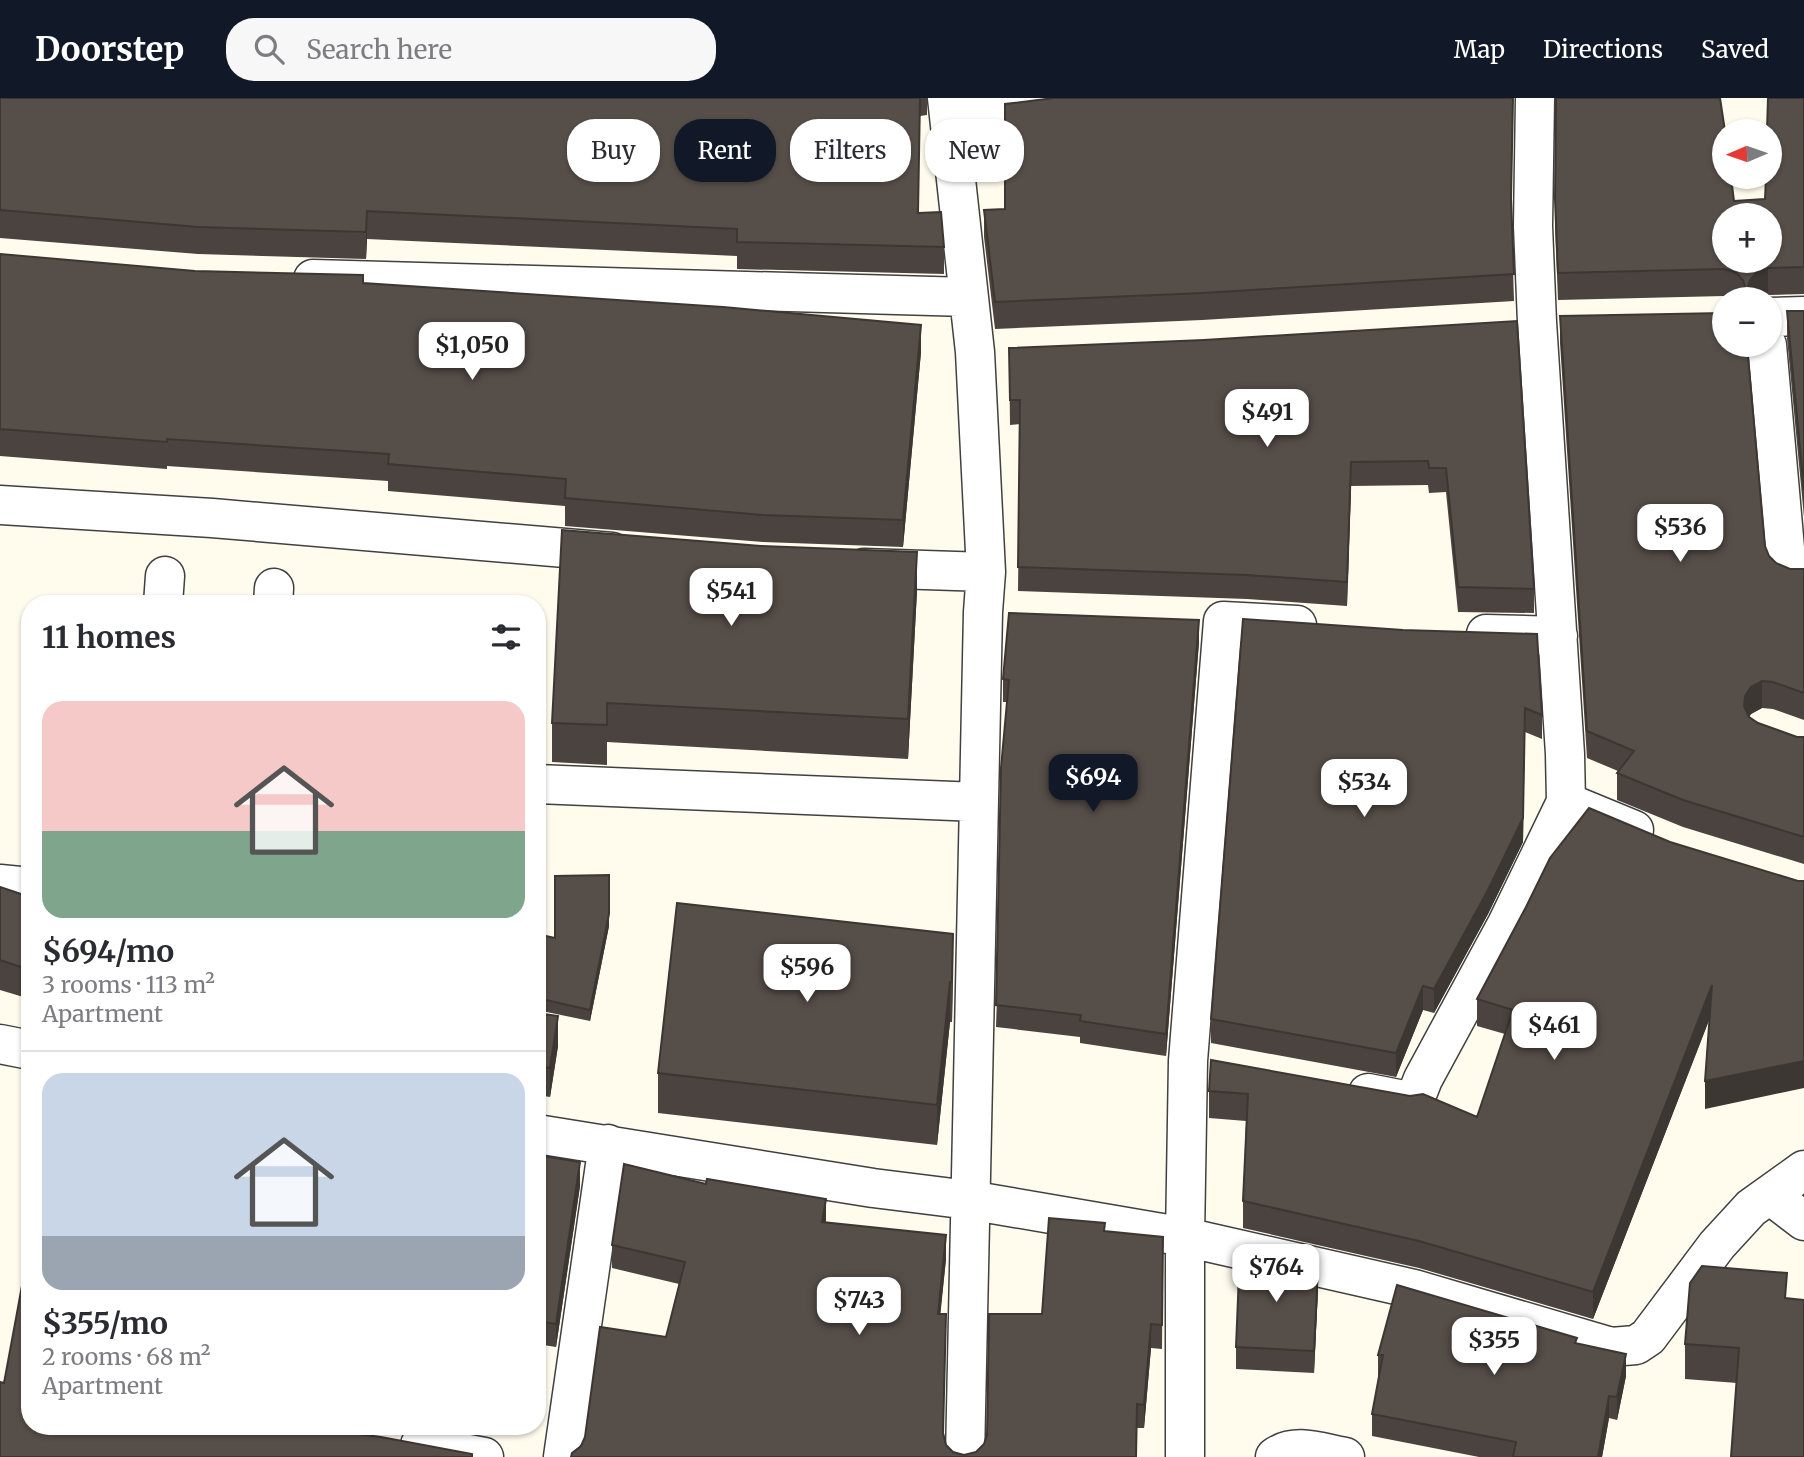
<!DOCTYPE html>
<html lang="en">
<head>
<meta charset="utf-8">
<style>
	:root { --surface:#fff; --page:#f7f7f7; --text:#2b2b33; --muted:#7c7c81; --line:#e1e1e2; --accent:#111827 }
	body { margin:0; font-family:Merriweather,serif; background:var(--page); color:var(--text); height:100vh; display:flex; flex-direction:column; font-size:26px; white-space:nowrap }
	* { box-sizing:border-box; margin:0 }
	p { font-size:23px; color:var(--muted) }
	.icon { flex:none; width:38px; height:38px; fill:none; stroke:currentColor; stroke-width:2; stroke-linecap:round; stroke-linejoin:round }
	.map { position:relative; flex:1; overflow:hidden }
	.details { position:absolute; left:21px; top:497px; width:525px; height:840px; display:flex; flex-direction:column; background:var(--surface); border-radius:28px; box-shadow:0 2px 5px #0004 }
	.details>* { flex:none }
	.top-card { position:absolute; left:567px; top:21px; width:665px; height:63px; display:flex; gap:14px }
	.needle { width:46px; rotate:268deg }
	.controls { position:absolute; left:1712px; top:21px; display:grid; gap:14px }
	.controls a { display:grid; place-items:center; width:70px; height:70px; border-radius:50%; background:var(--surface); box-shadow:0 2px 5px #0004; font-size:35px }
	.price { position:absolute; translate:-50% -60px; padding:0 16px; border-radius:14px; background:#fff; color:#222; font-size:23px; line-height:46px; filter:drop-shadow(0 2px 4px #0008) }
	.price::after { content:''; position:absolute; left:50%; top:42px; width:21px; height:16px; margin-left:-10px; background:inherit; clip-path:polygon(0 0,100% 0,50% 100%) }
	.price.active { background:var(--accent); color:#fff }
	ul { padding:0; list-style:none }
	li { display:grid; align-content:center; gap:14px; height:371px; padding:0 21px }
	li+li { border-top:2px solid var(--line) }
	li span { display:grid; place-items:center; height:217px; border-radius:21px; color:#555 }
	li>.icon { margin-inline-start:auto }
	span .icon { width:126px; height:126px; fill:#fffc; stroke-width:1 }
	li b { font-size:30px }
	h2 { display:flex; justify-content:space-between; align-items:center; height:84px; padding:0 21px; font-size:30px }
	.tag { padding:0 24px; border-radius:28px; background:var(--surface); box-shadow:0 2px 5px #0004; font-size:24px; line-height:63px }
	.tag.active { background:var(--accent); color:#fff }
	header { display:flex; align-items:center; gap:42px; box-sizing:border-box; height:98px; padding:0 35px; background:var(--accent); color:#fff }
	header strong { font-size:33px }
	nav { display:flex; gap:38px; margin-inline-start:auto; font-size:24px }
	.search { width:490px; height:63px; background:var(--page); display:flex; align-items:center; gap:18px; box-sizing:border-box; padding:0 24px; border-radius:28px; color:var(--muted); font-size:26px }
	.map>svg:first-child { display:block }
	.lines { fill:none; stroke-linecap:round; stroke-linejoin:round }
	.minor-casing { stroke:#404040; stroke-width:41 }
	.minor { stroke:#fff; stroke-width:38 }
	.wall { fill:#4a433f }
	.shaded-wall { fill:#3c3733 }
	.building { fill:#564e49; stroke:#3c3733; stroke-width:2; fill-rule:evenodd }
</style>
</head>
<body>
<header>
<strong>Doorstep</strong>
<div class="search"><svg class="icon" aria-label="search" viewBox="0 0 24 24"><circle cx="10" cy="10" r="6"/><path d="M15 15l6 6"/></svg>Search here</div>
<nav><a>Map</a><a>Directions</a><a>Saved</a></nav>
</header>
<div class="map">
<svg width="1804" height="1359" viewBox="0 0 1804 1359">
	<rect width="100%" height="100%" fill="#fffced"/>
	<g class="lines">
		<defs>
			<path id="minor" d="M947,0L975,254L986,474L983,514L965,1359
				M1535,0L1533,128L1537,224L1565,656L1566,704L1634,732
				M950,19L1091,0
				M313,181L968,199
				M1769,219L1804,218
				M1767,247L1787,473L1792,476L1804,477
				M0,407L212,420L612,454
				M864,470L986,474
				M163,506L165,478
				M273,506L274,490
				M1486,536L1558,538
				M537,686L978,704
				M0,786L30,789
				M0,946L30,952
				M1368,995L1414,1004L1423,981L1507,826L1566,704
				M537,1036L873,1090L969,1102L1185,1139L1414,1191L1611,1249L1636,1247L1648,1239L1717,1147L1751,1110L1804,1072
				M1770,1097L1804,1123
				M420,1347L484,1359
				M563,1359L608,1046
				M1185,1359V1139L1188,963L1223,523L1297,527
				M1275,1359C1295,1344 1322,1355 1345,1359"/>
		</defs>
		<use href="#minor" class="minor-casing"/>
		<use href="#minor" class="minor"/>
	</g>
	<path class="wall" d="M0,0H927V17L920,18L918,115L944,149V176L737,171V158L367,141L366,161L198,156L0,140Z
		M1556,0L1734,103L1765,101L1804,0V196L1768,197L1757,201H1735L1724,198L1558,202L1555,128Z
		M1511,108L1514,203L1202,222L995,231L984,139V112Z
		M0,156L195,173L363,185L921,254L903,449L763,444L565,428V408L388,393V383L167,368V371L0,358Z
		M1787,213H1804V419L1787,240Z
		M1560,218L1765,448L1769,458L1776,465L1790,471H1804V622L1773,611L1762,610L1751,616L1749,619L1758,625L1797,639H1804V766L1683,729L1617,702V675L1618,673L1587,660L1560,245Z
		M1517,223L1534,491V515L1458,514L1446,394L1429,395L1428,387L1351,388L1347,508L1247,501L1018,493L1020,326L1010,327L1009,250L1204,242Z
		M917,493L908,661L607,644V667L552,664V625Z
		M1403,532L1542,617V641L1525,634L1523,744L1488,816L1434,915L1423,912L1396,979L1211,945V921Z
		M1199,544L1166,958L1080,945V939L996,929L1007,604H1003V581Z
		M1670,744L1798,783L1705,1011L1710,920L1593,1221L1419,1170L1243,1130V1103L1246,1023L1209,1020V993L1211,962L1477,1019L1505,936L1477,928V901Z
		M0,789L30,799V901L0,892Z
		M609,828L590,923L537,912V859L555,840Z
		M953,876L952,924H950L937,1047L658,1015V975Z
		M537,915L558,948L550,999L537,997Z
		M537,1057L580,1088L556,1249L537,1246Z
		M826,1124L946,1161L940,1216L944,1337L946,1347L953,1354L964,1357L976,1354L984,1346L1042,1216L1105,1133L1163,1139L1162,1251L1151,1250L1144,1330H1137V1359H571L666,1239L679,1186L612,1170V1147Z
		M1318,1192L1314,1275L1236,1271V1249Z
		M1787,1200L1737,1285L1685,1281V1246Z
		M1577,1246L1626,1278L1617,1322L1609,1320L1602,1359H1479L1372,1338V1316L1379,1279H1378V1257Z
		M437,1328H475L474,1335Z"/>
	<path class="shaded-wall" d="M367,113V141L366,161V134Z
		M1768,170V197L1757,201H1747V193L1750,182L1757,174Z
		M921,227V254L903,449V422Z
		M1351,364V388L1347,508V484Z
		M917,454V493L908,661V621Z
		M1199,522V544L1166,958V936Z
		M1762,583V610L1751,616L1745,626V598L1751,589Z
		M1525,610L1523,744L1488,816L1434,915V891Z
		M609,816V828L590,923V912Z
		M953,836V876L952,924V884Z
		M950,884V924L937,1047V1007Z
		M1712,887V914L1593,1221V1194Z
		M1423,888V912L1396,979V955Z
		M558,918V948L550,999V970Z
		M1804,963V990L1705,1011V983Z
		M580,1064V1088L556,1249V1226Z
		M826,1101V1125L822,1124Z
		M946,1137V1161L938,1240V1216Z
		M1318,1169V1192L1314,1275V1253Z
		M1151,1226V1250L1144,1330V1307Z
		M1626,1256V1278L1617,1322V1299Z
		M1609,1298V1320L1602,1359H1598Z"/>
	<path class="building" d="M0,0H920L918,115L941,114L944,149L737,144V131L367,113L366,134L198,129L0,112Z
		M1054,0H1513L1511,101L1514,176L1202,195L995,204L984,112L1005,111V6Z
		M1556,0H1720L1725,33H1724V79H1731L1734,103L1765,101L1766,79H1769V33H1767L1768,0H1804V169L1768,170L1757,174L1750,182L1747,193L1750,201H1743L1746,192L1743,182L1735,174L1724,171L1558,175L1555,101ZM1724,117H1769V163H1724Z
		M0,156L195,173L363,177V185L723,209L921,227L903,422L763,417L565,400L566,381L388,366L389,356L167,341V344L0,331Z
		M1787,213H1804V392Z
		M1724,215V247H1747L1765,448L1769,458L1776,465L1790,471H1804V595L1773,584L1762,583L1751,589L1745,598L1744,608L1749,619L1758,625L1797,639H1804V739L1683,702L1617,675L1634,653L1587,633L1560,218Z
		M1517,223L1534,491L1458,489L1446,370H1429L1428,363L1351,364L1347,484L1247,477L1018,469L1020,302H1010L1009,250L1204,242Z
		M562,432L761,448L917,454L908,621L607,605V627L552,625Z
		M1009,515L1199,522L1166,936L1080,923L1081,917L996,907L1001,670L1009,582L1003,581Z
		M1243,521L1403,532L1537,536L1542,617L1525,610L1523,720L1488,792L1434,891L1423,888L1396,955L1211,921Z
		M1589,710L1670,744L1798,783H1804V963L1705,983L1712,887L1593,1194L1419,1143L1243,1103L1248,996L1209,993L1211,962L1410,998L1423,996L1477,1019L1513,912L1477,901L1526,809L1550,760Z
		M609,777V816L590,912L537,900V859L541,837L555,840V778Z
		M0,789L30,799V872L0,862Z
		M677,805L953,836L952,884H950L937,1007L658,975Z
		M537,915L558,918L550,970L537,968Z
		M537,1057L580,1064L556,1226L537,1223Z
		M624,1066L706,1086L707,1081L826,1101L822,1124L946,1137L938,1216H946L943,1335L946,1347L953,1354L964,1357L976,1354L984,1346L987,1337L989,1216H1042L1049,1120L1105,1125L1104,1133L1163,1139L1162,1227L1151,1226L1144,1307L1137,1306L1136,1359H571L572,1355L581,1348L585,1339L600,1229L666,1239L685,1164L612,1147Z
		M29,1150L30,1328H299L381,1339L472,1356V1359H0V1284L4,1285Z
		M1240,1152L1318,1169L1314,1253L1236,1249Z
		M1702,1168L1787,1175L1785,1200L1804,1202V1359H1731L1739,1250L1685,1246L1690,1185Z
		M1397,1187L1577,1240L1575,1245L1626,1256L1617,1299L1609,1298L1598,1359H1513L1516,1344L1372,1316L1383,1257H1378Z"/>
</svg>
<div class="controls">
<a><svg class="needle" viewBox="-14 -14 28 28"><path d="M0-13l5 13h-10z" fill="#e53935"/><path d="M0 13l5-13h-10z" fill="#7c7c81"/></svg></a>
<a>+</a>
<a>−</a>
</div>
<b class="price" style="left:472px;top:284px">$1,050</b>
<b class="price" style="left:1267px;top:351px">$491</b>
<b class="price" style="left:1680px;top:466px">$536</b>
<b class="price" style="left:731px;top:530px">$541</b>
<b class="price active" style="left:1093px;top:716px">$694</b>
<b class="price" style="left:1364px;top:721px">$534</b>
<b class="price" style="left:807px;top:906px">$596</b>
<b class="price" style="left:1554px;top:964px">$461</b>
<b class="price" style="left:1276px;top:1206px">$764</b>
<b class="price" style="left:859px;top:1239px">$743</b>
<b class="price" style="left:1494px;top:1279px">$355</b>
<div class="top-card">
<a class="tag">Buy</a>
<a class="tag active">Rent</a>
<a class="tag">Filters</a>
<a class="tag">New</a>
</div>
<section class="details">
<h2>11 homes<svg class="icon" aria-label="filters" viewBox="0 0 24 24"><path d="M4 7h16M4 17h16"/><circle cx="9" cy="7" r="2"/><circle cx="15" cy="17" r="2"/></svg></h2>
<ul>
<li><span style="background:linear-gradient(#f6c9c9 60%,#7fa58c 0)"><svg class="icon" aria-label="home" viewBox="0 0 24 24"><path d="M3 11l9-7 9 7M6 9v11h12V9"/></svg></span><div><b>$694/mo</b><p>3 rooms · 113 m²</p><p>Apartment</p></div></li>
<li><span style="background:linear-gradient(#c9d6e8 75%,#9aa5b1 0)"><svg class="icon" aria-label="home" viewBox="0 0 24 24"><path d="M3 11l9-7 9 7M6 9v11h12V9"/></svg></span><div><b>$355/mo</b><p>2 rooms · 68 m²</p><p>Apartment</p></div></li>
</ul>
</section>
</div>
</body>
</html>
